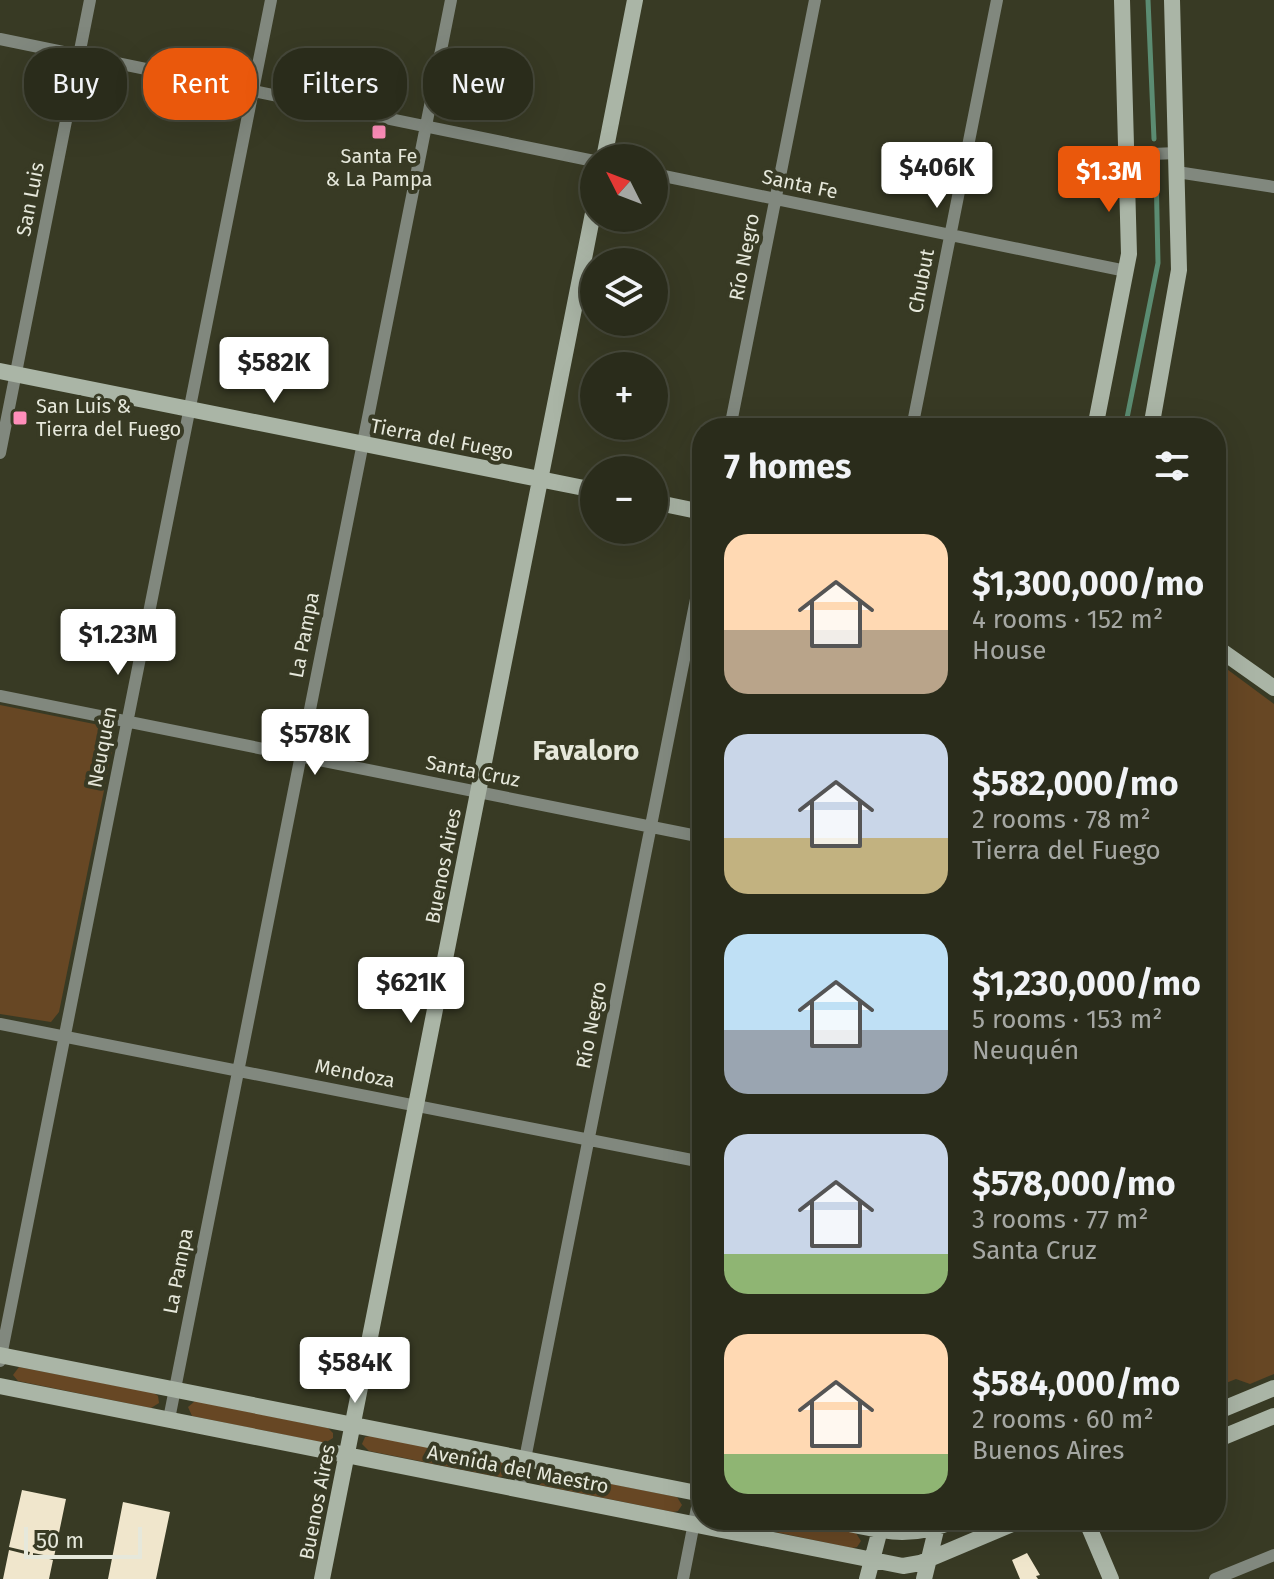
<!DOCTYPE html>
<html lang="en">
<head>
<meta charset="utf-8">
<style>
	:root { --surface:#2a2c1b; --page:#323424; --text:#f1f3f6; --muted:#a5a7a3; --line:#46483a; --accent:#ea580c }
	body { margin:0; font-family:"Fira Sans",sans-serif; background:var(--page); color:var(--text); height:100vh; display:flex; flex-direction:column; font-size:30px; white-space:nowrap }
	* { box-sizing:border-box; margin:0 }
	p { font-size:26px; color:var(--muted) }
	.icon { flex:none; width:44px; height:44px; fill:none; stroke:currentColor; stroke-width:2; stroke-linecap:round; stroke-linejoin:round }
	.map { position:relative; flex:1; overflow:hidden }
	.sheet { position:absolute; left:692px; top:418px; width:534px; height:1112px; display:flex; flex-direction:column; background:var(--surface); border-radius:32px; box-shadow:0 8px 32px #0002,0 0 0 2px var(--line) }
	.sheet>* { flex:none }
	.banner { position:absolute; left:24px; top:48px; width:548px; height:72px; display:flex; gap:16px }
	.needle { width:52px; rotate:312deg }
	.controls { position:absolute; left:580px; top:144px; display:grid; gap:16px }
	.controls a { display:grid; place-items:center; width:88px; height:88px; border-radius:50%; background:var(--surface); box-shadow:0 8px 32px #0002,0 0 0 2px var(--line); font-size:40px }
	.scale { position:absolute; left:24px; bottom:20px; width:118px; box-sizing:border-box; padding-left:8px; border:4px solid #e6e8db; border-top:0; font-size:22px; line-height:28px; white-space:nowrap; color:#e6e8db; -webkit-text-stroke:6px #383a24; paint-order:stroke }
	.price { position:absolute; translate:-50% -68px; padding:0 18px; border-radius:8px; background:#fff; color:#222; font-size:26px; line-height:52px; filter:drop-shadow(0 2px 4px #0008) }
	.price::after { content:''; position:absolute; left:50%; top:48px; width:24px; height:18px; margin-left:-12px; background:inherit; clip-path:polygon(0 0,100% 0,50% 100%) }
	.price.on { background:var(--accent); color:#fff }
	ul { padding:0; list-style:none }
	li { display:flex; align-items:center; gap:24px; height:200px; padding:0 32px }
	li span { display:grid; place-items:center; flex:none; width:224px; height:160px; border-radius:24px; color:#555 }
	li>.icon { margin-inline-start:auto }
	span .icon { width:96px; height:96px; fill:#fffc; stroke-width:1 }
	li b { font-size:34px }
	h2 { display:flex; justify-content:space-between; align-items:center; height:96px; padding:0 32px; font-size:34px }
	.chip { padding:0 28px; border-radius:32px; background:var(--surface); box-shadow:0 8px 32px #0002,0 0 0 2px var(--line); font-size:28px; line-height:72px }
	.chip.on { background:var(--accent); color:#fff }
	.map>svg:first-child { display:block }
	.green { fill:#674724 }
	.lines { fill:none; stroke-linecap:round; stroke-linejoin:round }
	.stream { stroke:#5b8c72; stroke-width:5 }
	.building { fill:#f0e6cc }
	.street { stroke:#81887e; stroke-width:12 }
	.secondary { stroke:#aab5a6; stroke-width:16 }
	.poi-dot { fill:#ff8eba; stroke:#383a24; stroke-width:3 }
	.labels { text-anchor:middle; stroke-width:8; stroke-linejoin:round; paint-order:stroke }
	.poi-label { font-size:20px; fill:#e6e8db; stroke:#383a24 }
	.street-label { font-size:20px; fill:#e6e8db; stroke:#383a24 }
	.district-label { font-size:28px; font-weight:bold; fill:#e6e8db; stroke:#383a24 }
</style>
</head>
<body>
<div class="map">
<svg width="1274" height="1579" viewBox="0 0 1274 1579">
	<rect width="100%" height="100%" fill="#383a24"/>
	<path class="green" d="M1216,661L1274,704V1374L1250,1384L1236,1379L1216,1387Z
		M0,705L104,726L112,730L115,736L59,1012L51,1022L0,1014Z
		M19,1367L154,1393L158,1396L159,1403L151,1408L18,1381L13,1375Z
		M195,1401L328,1428L333,1433V1438L325,1443L192,1416L188,1407Z
		M370,1436L503,1462L508,1470L504,1476L500,1477L369,1451L362,1444L365,1437Z
		M546,1471L677,1497L682,1505L678,1511L673,1512L540,1485L536,1476L539,1472Z
		M718,1520H791L856,1533L861,1541L857,1547L852,1548Z"/>
	<g class="lines">
		<path class="stream" d="M1148,0L1154,139
			M1125,428L1158,263L1156,168"/>
	</g>
	<path class="building" d="M22,1490L66,1499L54,1557L33,1553V1555L53,1560L49,1579H3L9,1550L29,1555L30,1552L9,1547Z
		M123,1502L170,1512L156,1579H108Z
		M1027,1553L1040,1575L1036,1576L1038,1579H1020L1012,1560Z"/>
	<g class="lines">
		<path class="street" d="M0,39L594,161
			M1127,155L1177,153
			M1177,172L1274,187
			M654,174L1126,271
			M730,428L815,0
			M912,428L997,0
			M0,453L90,0
			M0,696L702,837
			M0,1024L702,1162
			M0,1361L271,0
			M169,1419L451,0
			M519,1489L702,569
			M683,1579L702,1482
			M1215,1579L1274,1555"/>
		<path class="secondary" d="M604,158L635,0
			M0,371L594,490
			M1095,428L1129,254L1122,0
			M1151,428L1179,270L1172,0
			M654,502L702,512
			M1216,647L1274,688
			M0,1355L702,1494
			M0,1386L903,1566L920,1563L1022,1520
			M1216,1412L1274,1388
			M1216,1440L1274,1416
			M830,1520C881,1530 906,1541 956,1520
			M1086,1520L1111,1579
			M322,1579L594,208
			M867,1579L882,1522
			M924,1579L938,1522"/>
	</g>
	<g class="poi-dot">
		<rect x="371" y="124" width="16" height="16" rx="4"/>
		<rect x="12" y="410" width="16" height="16" rx="4"/>
	</g>
	<g class="labels">
		<g class="poi-label">
			<text x="379" y="163">Santa Fe<tspan x="379" dy="23">&amp; La Pampa</tspan></text>
			<text x="36" y="413" text-anchor="start">San Luis &amp;<tspan x="36" dy="23">Tierra del Fuego</tspan></text>
		</g>
		<g class="street-label">
			<text transform="translate(800 184) rotate(12)" y="7">Santa Fe</text>
			<text transform="translate(30 199) rotate(-79)" y="7">San Luis</text>
			<text transform="translate(744 257) rotate(-79)" y="7">Río Negro</text>
			<text transform="translate(921 281) rotate(-79)" y="7">Chubut</text>
			<text transform="translate(442 439) rotate(11)" y="7">Tierra del Fuego</text>
			<text transform="translate(304 635) rotate(-79)" y="7">La Pampa</text>
			<text transform="translate(102 747) rotate(-79)" y="7">Neuquén</text>
			<text transform="translate(473 771) rotate(11)" y="7">Santa Cruz</text>
			<text transform="translate(443 866) rotate(-79)" y="7">Buenos Aires</text>
			<text transform="translate(591 1025) rotate(-79)" y="7">Río Negro</text>
			<text transform="translate(355 1073) rotate(11)" y="7">Mendoza</text>
			<text transform="translate(178 1271) rotate(-79)" y="7">La Pampa</text>
			<text transform="translate(518 1469) rotate(11)" y="7">Avenida del Maestro</text>
			<text transform="translate(317 1502) rotate(-79)" y="7">Buenos Aires</text>
		</g>
		<g class="district-label">
			<text x="586" y="760">Favaloro</text>
		</g>
	</g>
</svg>
<div class="controls">
<a><svg class="needle" viewBox="-14 -14 28 28"><path d="M0-13l5 13h-10z" fill="#e53935"/><path d="M0 13l5-13h-10z" fill="#a5a7a3"/></svg></a>
<a><svg class="icon" aria-label="layers" viewBox="0 0 24 24"><path d="M12 4l9 5-9 5-9-5zM3 14l9 5 9-5"/></svg></a>
<a>+</a>
<a>−</a>
</div>
<div class="scale">50 m</div>
<b class="price" style="left:937px;top:210px">$406K</b>
<b class="price on" style="left:1109px;top:214px">$1.3M</b>
<b class="price" style="left:274px;top:405px">$582K</b>
<b class="price" style="left:118px;top:677px">$1.23M</b>
<b class="price" style="left:315px;top:777px">$578K</b>
<b class="price" style="left:411px;top:1025px">$621K</b>
<b class="price" style="left:355px;top:1405px">$584K</b>
<div class="banner">
<a class="chip">Buy</a>
<a class="chip on">Rent</a>
<a class="chip">Filters</a>
<a class="chip">New</a>
</div>
<section class="sheet">
<h2>7 homes<svg class="icon" aria-label="filters" viewBox="0 0 24 24"><path d="M4 7h16M4 17h16"/><circle cx="9" cy="7" r="2"/><circle cx="15" cy="17" r="2"/></svg></h2>
<ul>
<li><span style="background:linear-gradient(#ffd9b3 60%,#b9a48a 0)"><svg class="icon" aria-label="home" viewBox="0 0 24 24"><path d="M3 11l9-7 9 7M6 9v11h12V9"/></svg></span><div><b>$1,300,000/mo</b><p>4 rooms · 152 m²</p><p>House</p></div></li>
<li><span style="background:linear-gradient(#c9d6e8 65%,#c2b280 0)"><svg class="icon" aria-label="home" viewBox="0 0 24 24"><path d="M3 11l9-7 9 7M6 9v11h12V9"/></svg></span><div><b>$582,000/mo</b><p>2 rooms · 78 m²</p><p>Tierra del Fuego</p></div></li>
<li><span style="background:linear-gradient(#bfe0f5 60%,#9aa5b1 0)"><svg class="icon" aria-label="home" viewBox="0 0 24 24"><path d="M3 11l9-7 9 7M6 9v11h12V9"/></svg></span><div><b>$1,230,000/mo</b><p>5 rooms · 153 m²</p><p>Neuquén</p></div></li>
<li><span style="background:linear-gradient(#c9d6e8 75%,#8fb573 0)"><svg class="icon" aria-label="home" viewBox="0 0 24 24"><path d="M3 11l9-7 9 7M6 9v11h12V9"/></svg></span><div><b>$578,000/mo</b><p>3 rooms · 77 m²</p><p>Santa Cruz</p></div></li>
<li><span style="background:linear-gradient(#ffd9b3 75%,#8fb573 0)"><svg class="icon" aria-label="home" viewBox="0 0 24 24"><path d="M3 11l9-7 9 7M6 9v11h12V9"/></svg></span><div><b>$584,000/mo</b><p>2 rooms · 60 m²</p><p>Buenos Aires</p></div></li>
</ul>
</section>
</div>
</body>
</html>
